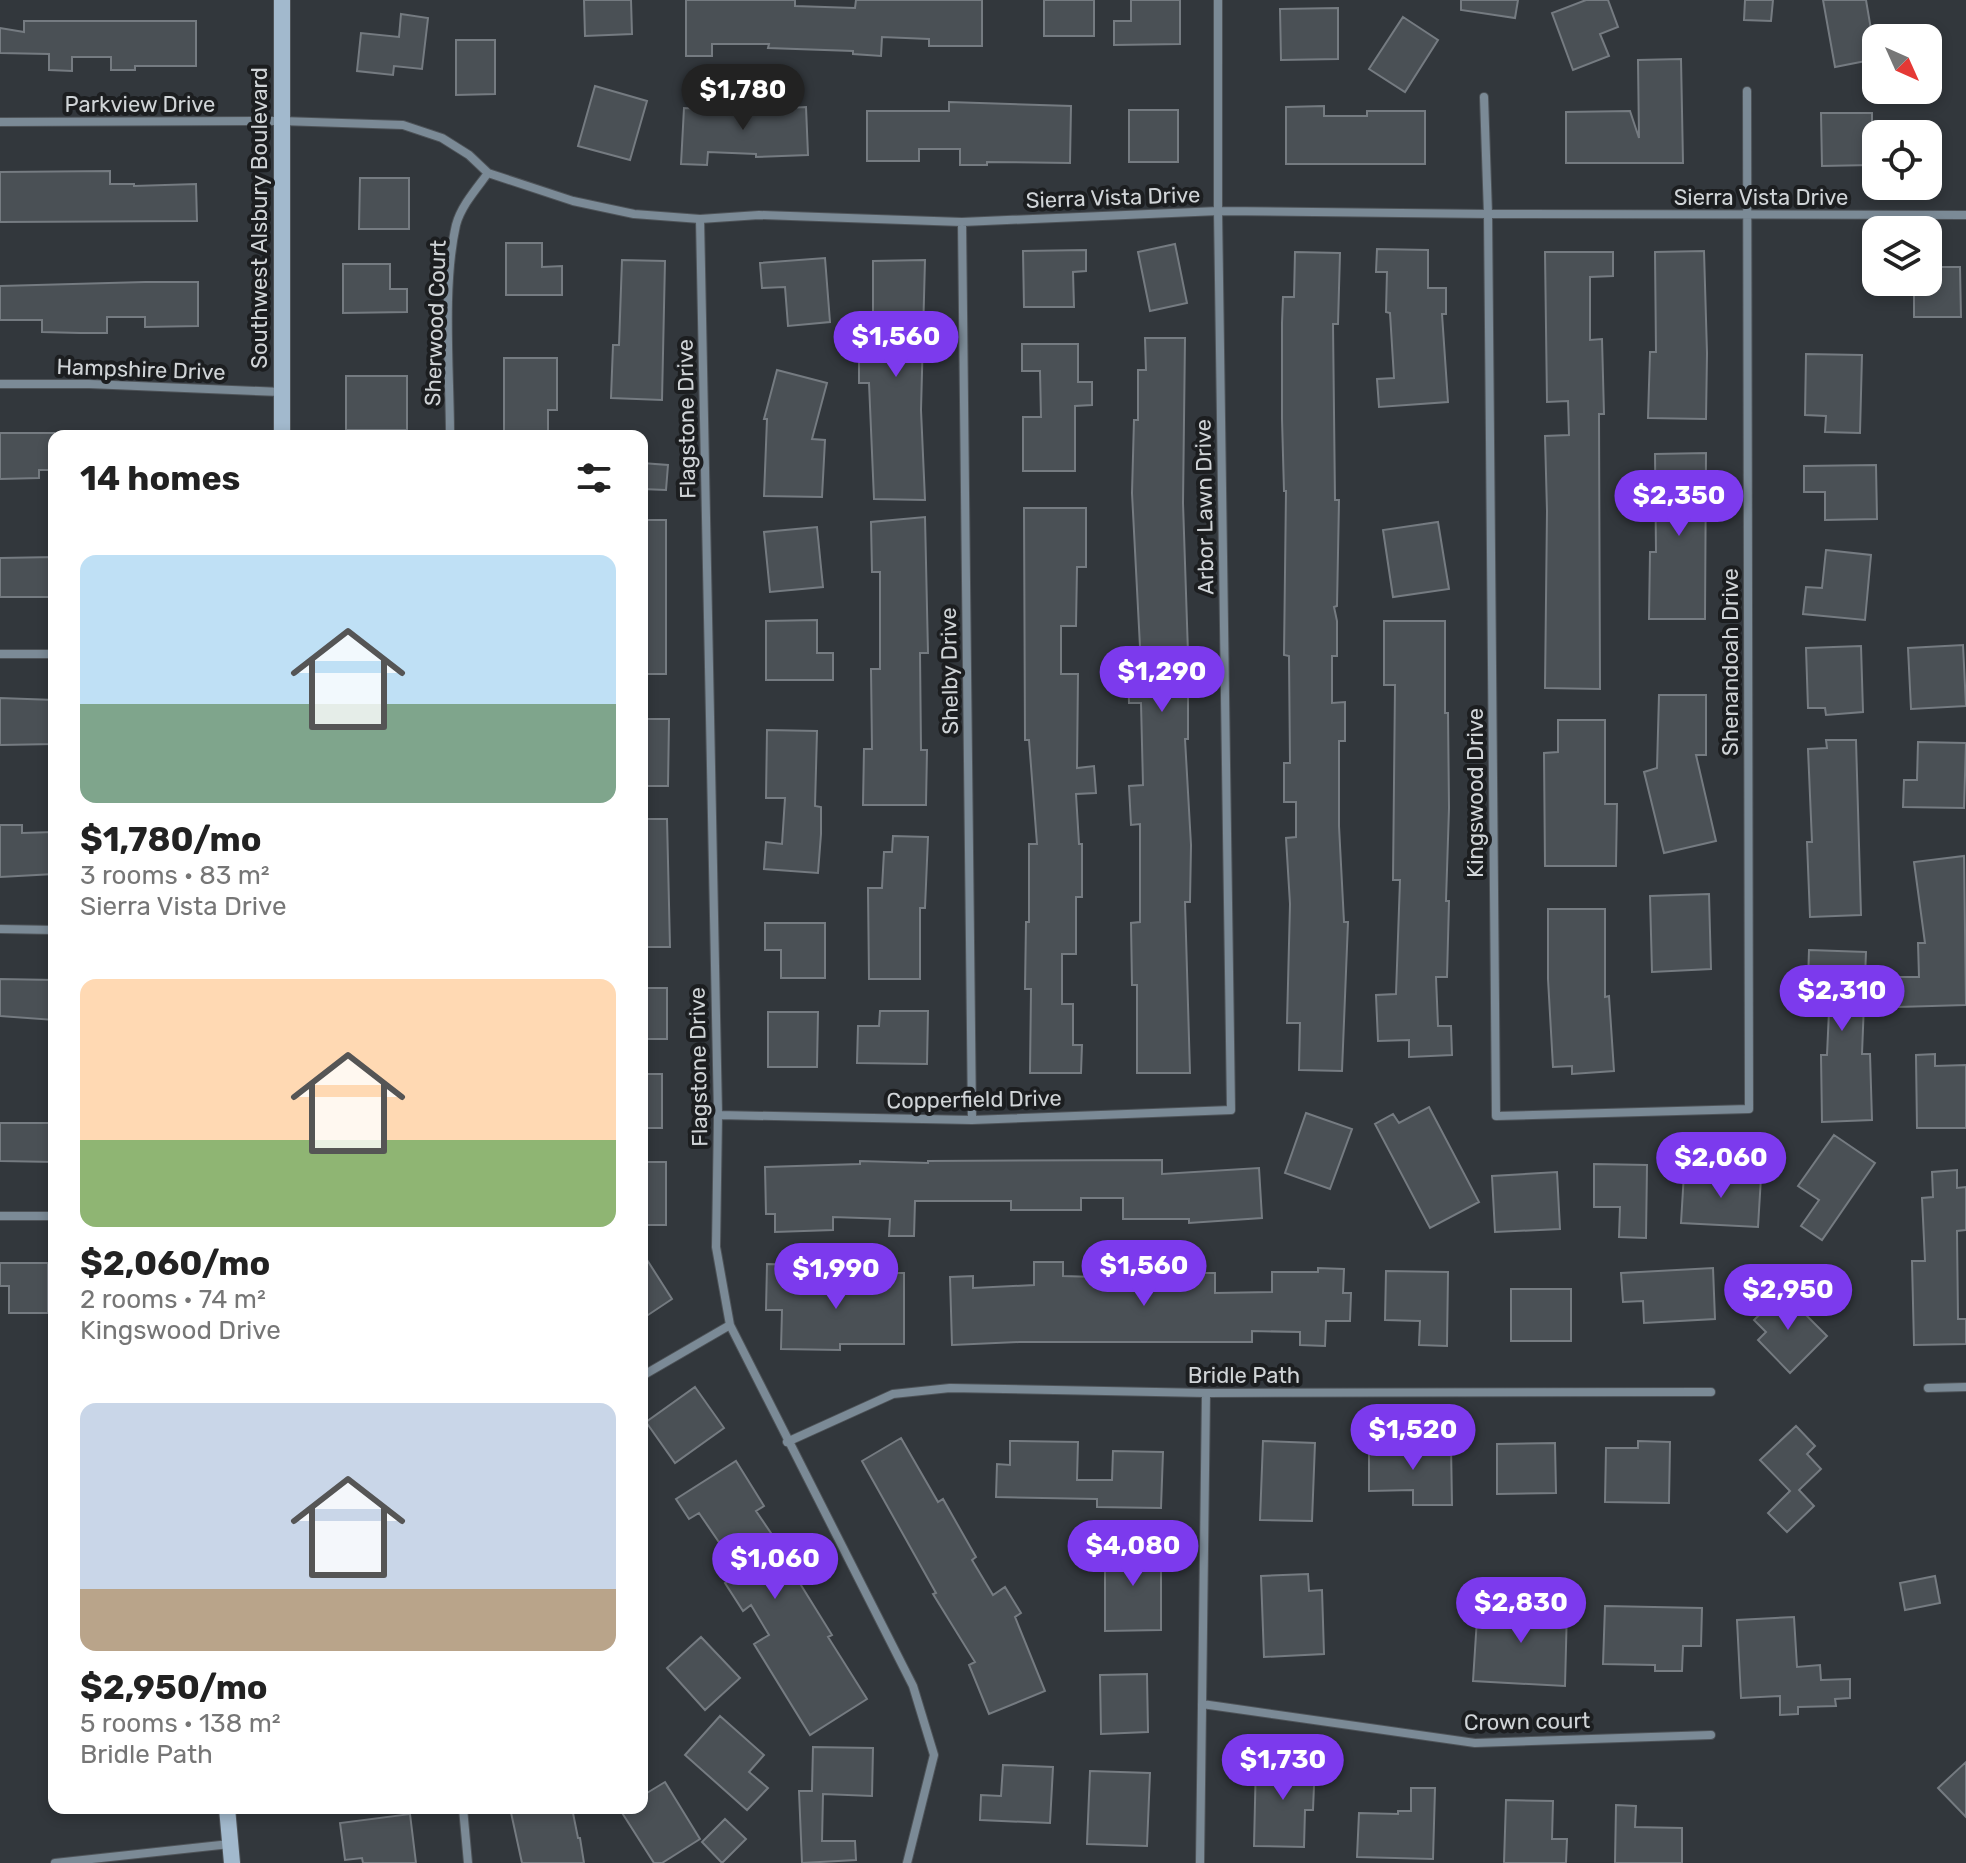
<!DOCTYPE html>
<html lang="en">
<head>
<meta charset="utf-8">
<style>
	:root { --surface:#fff; --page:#f6f6f6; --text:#222; --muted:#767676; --accent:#7c3aed }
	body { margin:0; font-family:Rubik,sans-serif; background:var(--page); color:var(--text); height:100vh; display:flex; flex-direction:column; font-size:30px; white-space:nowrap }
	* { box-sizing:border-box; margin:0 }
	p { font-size:26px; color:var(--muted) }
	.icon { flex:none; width:44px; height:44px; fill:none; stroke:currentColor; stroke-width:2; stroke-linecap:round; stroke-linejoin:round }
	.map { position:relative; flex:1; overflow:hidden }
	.drawer { position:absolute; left:48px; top:430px; width:600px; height:1384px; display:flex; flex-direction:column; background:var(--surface); border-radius:16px; box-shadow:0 4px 12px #0003 }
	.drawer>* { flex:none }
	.needle { width:52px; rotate:135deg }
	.controls { position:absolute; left:1862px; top:24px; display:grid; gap:16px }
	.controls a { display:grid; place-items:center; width:80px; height:80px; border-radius:16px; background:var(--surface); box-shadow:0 4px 12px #0003; font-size:40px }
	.price { position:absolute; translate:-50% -68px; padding:0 18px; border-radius:28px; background:var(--accent); color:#fff; font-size:26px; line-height:52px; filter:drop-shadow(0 2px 4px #0008) }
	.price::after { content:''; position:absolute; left:50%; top:48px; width:24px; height:18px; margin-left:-12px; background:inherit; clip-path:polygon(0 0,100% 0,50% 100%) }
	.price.current { background:#222; color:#fff }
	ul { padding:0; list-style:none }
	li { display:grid; align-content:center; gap:16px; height:424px; padding:0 32px }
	li span { display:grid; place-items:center; height:248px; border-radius:16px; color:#555 }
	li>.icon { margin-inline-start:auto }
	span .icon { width:144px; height:144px; fill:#fffc; stroke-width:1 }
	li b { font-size:34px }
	h2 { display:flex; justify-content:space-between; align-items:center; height:96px; padding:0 32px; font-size:34px }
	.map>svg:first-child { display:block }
	.building { fill:#4a5055; stroke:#757b81; stroke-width:2 }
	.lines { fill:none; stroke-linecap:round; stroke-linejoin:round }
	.minor-casing { stroke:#4e5358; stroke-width:10 }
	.secondary-casing { stroke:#4e5358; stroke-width:18 }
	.minor { stroke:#7b8a96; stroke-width:8 }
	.secondary { stroke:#a2b9cd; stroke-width:16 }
	.labels { text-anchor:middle; stroke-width:8; stroke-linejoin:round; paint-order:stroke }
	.street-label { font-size:22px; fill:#d0d4d7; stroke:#1c1e20 }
</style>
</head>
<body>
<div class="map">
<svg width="1966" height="1863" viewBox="0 0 1966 1863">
	<rect width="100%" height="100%" fill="#32373c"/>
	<path class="building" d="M584,0H631L632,34L585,36Z
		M686,0H795V6L855,8L856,0H982V46H929V39L882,37L881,56L853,54V51L768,48L769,44H712V56H686Z
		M1044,0H1094V36H1044Z
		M1131,0H1180V44L1114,45V21H1131Z
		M1461,0H1518L1515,18L1461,10Z
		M1586,0H1608L1618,27L1600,34L1609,56L1573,70L1552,13Z
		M1745,0H1773L1771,21L1744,20Z
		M1823,0H1866L1876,59L1835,67Z
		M1338,8V59L1281,60L1280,9Z
		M401,14L428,18L422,69L394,66L393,75L357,71L361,33L399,37Z
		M1403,17L1438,40L1405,92L1369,69Z
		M24,21H196V66H135V70H111V57H72V71L49,70V54L0,53V28L24,32Z
		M456,40H495V94L456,95Z
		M1681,59L1683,163H1566V112L1630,111L1639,138L1638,60Z
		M595,86L647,101L630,160L578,146Z
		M722,98L745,99L744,110L806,107L808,155L756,157V154L708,152L707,165L681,164L684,108L721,110Z
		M949,102L1071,106L1070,163L987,162V165H960V149H919V161H867V111H949Z
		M1324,106V116H1367V111H1425V164H1286V107Z
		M1129,110H1178V162H1129Z
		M1821,113H1872V165L1822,166Z
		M110,171V184H134V186L196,184L197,221L0,222V172Z
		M360,178H409V229H359Z
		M506,243H542V267L562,266V295H506Z
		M1175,244L1187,303L1150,311L1138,252Z
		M1377,249L1428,250V288H1446V314H1442L1448,402L1379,407L1377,379L1394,378L1390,313L1386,312L1387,272H1376Z
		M1086,250V271L1073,272L1074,307H1024L1023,251Z
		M1704,251L1707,353L1706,419L1648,418L1650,352H1656L1655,252Z
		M1295,252L1340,253L1338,324H1333L1335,500H1339L1337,606L1334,607L1337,621V656H1332V703L1345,702V741H1339V826L1344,922H1348L1342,1071L1299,1070L1300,1023H1287L1290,904L1286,838L1296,837V802H1284V763H1290L1289,656L1284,655L1286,491H1284L1282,419V323L1283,297H1294Z
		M1545,252H1613V276L1590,277V340L1602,339L1604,414H1599L1600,689L1545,688L1547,511L1545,436L1569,435L1568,401L1547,402Z
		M825,258L830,322L788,326L785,287L762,288L760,263Z
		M622,260L665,261L662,400L611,398L613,345H619Z
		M925,260L921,410L925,500L874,499L869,383H859V338H873V261Z
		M343,264H390V289H407V312L343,313Z
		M1928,267H1960L1961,317H1914V282H1928Z
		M145,282H198V326L145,327V317H107V333H80L42,332V320H0V286Z
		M1145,338H1185L1183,503L1188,653V739H1185L1191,845L1190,902H1185L1190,1073H1137V985H1132L1131,923L1140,922V824L1131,825L1129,786L1143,785L1141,703H1129L1128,666H1141L1132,493L1134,420H1138V370H1146Z
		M1022,344H1078V382H1092V405L1075,406V471H1023V417H1041L1040,371H1022Z
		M1806,354L1862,355L1860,433L1825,432L1826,416L1805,415Z
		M504,358H557V410H548V436H504Z
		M777,370L827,383L812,439L825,440L822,497L764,496L767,419H764Z
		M346,376H407V430H346Z
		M0,433H54V470H39V478L0,479Z
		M1706,453L1705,619H1649L1650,552H1656L1655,454Z
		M642,463L668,465L666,490L642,489Z
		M1876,465L1877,519L1825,520V492H1804V466Z
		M1024,508H1086V567H1077L1076,626H1061V674H1078L1077,768L1094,766L1096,793L1076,794L1079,844H1082V897H1076V954H1062V1004H1073V1045H1082L1081,1073H1030L1031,989H1025L1026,922H1029V844H1037L1029,740H1025Z
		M925,517L928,653H920L921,750H927L926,805H863L864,749H872L871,669H880V572H872L871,522Z
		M642,520H666V674H642Z
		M1438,522L1449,589L1393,597L1383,530Z
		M817,527L823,587L770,592L764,532Z
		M1826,550L1871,555L1865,620L1803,614L1806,587L1822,588Z
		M54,557V597H0V558Z
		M817,620V653H833V680H766V621Z
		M1384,621H1445V713H1448L1449,808L1446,901H1449L1447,977H1436L1438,1026H1451L1452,1055L1409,1057V1040L1378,1041L1376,995L1396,994L1400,880H1393L1395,685H1384Z
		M1963,645L1966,706L1911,709L1908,648Z
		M1861,646L1863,712L1826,715L1825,708H1808L1806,648Z
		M1659,695H1706V755H1696L1716,841L1664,853L1644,772L1657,768Z
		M0,698L54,700V744L0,745Z
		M642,719H669L668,786H642Z
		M1558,720H1605V804H1617L1616,866H1545L1544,753L1558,752Z
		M767,730L817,731L815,806L821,807V834L818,873L764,869L766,842L782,844L785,798H766Z
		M1826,740H1856L1861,915L1810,917L1807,842H1812L1808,749L1827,748Z
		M1918,742L1966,743L1964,808L1903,807L1904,780H1917Z
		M642,819H667L670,947H642Z
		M0,825H22V833L54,832V874L0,877Z
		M893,836L928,837L925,908H920V979H869L868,888H882L884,852H892Z
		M1964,856L1966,1005L1898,1007V977H1919L1918,943H1925L1914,862Z
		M1709,894L1711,969L1652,972L1650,896Z
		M1548,909H1605V997L1609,996L1614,1071L1572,1074V1066L1553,1067L1548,979Z
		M765,923H825V978H781V950H765Z
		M1809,950L1866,952L1862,1054H1870L1872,1120L1822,1122L1821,1055H1827L1829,1011H1807Z
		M0,979L54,980V1020L0,1016Z
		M642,988H667V1039H642Z
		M880,1011H928L927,1064L857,1063L858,1026H879Z
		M768,1012H818L817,1067H768Z
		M1935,1054V1066L1966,1065V1128H1917L1916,1055Z
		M642,1074H662V1128H642Z
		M1429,1107L1479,1202L1430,1228L1375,1124L1393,1114L1399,1123Z
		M1306,1113L1352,1129L1330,1189L1285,1173Z
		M0,1123H54V1162L0,1161Z
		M1834,1135L1875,1163L1822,1240L1801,1226L1819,1200L1798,1186Z
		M1162,1160V1174L1259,1168L1262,1218L1189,1223V1219H1123V1198H1081V1210H1011V1201H915L914,1236H889L890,1219L833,1217V1230L775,1232V1214H766L765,1167L860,1164V1161L928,1163V1161Z
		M642,1162H666V1225H642Z
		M1594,1164L1647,1165L1646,1238L1619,1237L1620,1207H1594Z
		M1957,1170V1188L1966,1187V1230L1957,1231L1958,1319H1966V1344L1914,1345L1912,1261H1925L1922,1198L1933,1197L1932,1172Z
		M1557,1172L1560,1229L1495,1232L1492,1176Z
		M1684,1173L1761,1177L1758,1227L1681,1223Z
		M642,1252L672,1299L642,1319Z
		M1097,1257H1128L1127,1276L1182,1277V1273H1215V1293L1272,1292V1272H1318V1268L1344,1269L1343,1293H1351L1350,1321H1326L1325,1346L1300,1345V1332L1252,1331V1342H1019L952,1345L950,1277L973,1276V1288L1034,1285V1262H1063V1276L1096,1277Z
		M0,1263H48V1313H9V1286H0Z
		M767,1264L800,1265L799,1289L849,1290V1287H872L873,1273H904V1344H840V1350L781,1349L782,1310H766Z
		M1713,1268L1715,1319L1644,1323L1643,1301L1623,1302L1621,1273Z
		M1386,1271L1448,1272L1447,1346L1419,1345L1420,1321L1385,1320Z
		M1511,1289H1571V1341H1511Z
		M1783,1292L1827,1336L1790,1373L1758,1340L1766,1332L1754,1320Z
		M695,1387L724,1428L675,1463L646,1422Z
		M1796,1426L1815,1446L1807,1454L1821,1469L1799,1490L1814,1506L1787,1532L1768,1513L1790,1491L1760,1460Z
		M901,1438L938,1502L943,1499L976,1557L972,1560L993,1595L1005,1587L1021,1613L1015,1617L1045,1691L989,1714L969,1665L975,1662L933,1594L936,1593L862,1461Z
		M1010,1441L1078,1442L1077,1480H1112L1113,1451L1163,1452L1161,1508L1097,1507V1499L996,1497L997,1464L1010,1465Z
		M1263,1441L1315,1443L1312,1521L1260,1520Z
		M1638,1441L1670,1442L1669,1503L1605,1502L1606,1448H1638Z
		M1555,1443L1556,1493L1497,1494V1444Z
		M1451,1445L1452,1505H1413V1490L1369,1491V1446Z
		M736,1461L764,1506L756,1511L794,1567L791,1569L832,1635L828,1637L867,1699L810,1735L754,1644L769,1635L751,1605L743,1611L725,1583L740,1573L699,1513L689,1519L676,1499Z
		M1105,1546H1161V1630L1105,1631Z
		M1308,1574L1309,1591L1322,1590L1324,1654L1264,1657L1261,1576Z
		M1935,1576L1940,1603L1905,1610L1900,1583Z
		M1478,1603L1567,1608L1565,1686L1473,1681Z
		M1605,1606L1702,1608L1701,1646H1683L1682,1671H1655V1665L1603,1664Z
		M1794,1617L1797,1667L1820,1665L1821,1680L1850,1679V1698L1835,1699L1836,1706L1798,1707V1714L1780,1715V1696L1741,1698L1737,1620Z
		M701,1637L740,1678L705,1710L667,1668Z
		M1147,1674L1148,1732L1101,1734L1100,1675Z
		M720,1716L764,1755L749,1772L768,1788L747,1810L685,1755Z
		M813,1747L873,1748L872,1796L823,1794L822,1841H855L856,1860L802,1863L799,1791H812Z
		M1256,1760L1315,1761L1313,1810H1305L1304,1847L1254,1846Z
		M1966,1762V1817L1938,1788Z
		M1003,1765L1053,1767L1050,1823L980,1820L981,1795L1001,1796Z
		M1090,1771L1150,1773L1147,1846L1087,1844Z
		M665,1782L700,1839L662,1863H654L619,1808H642V1796Z
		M1411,1788H1435L1433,1859L1357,1857L1359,1813L1398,1814V1811H1411Z
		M1506,1800L1553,1801L1552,1839H1567L1566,1863H1504Z
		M1616,1805L1636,1806L1635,1827L1682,1828V1863H1615Z
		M510,1808H572L578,1838H580L584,1863H522Z
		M410,1814L416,1863H363L362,1858L345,1860L340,1823Z
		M725,1819L746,1839L722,1863L702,1842Z"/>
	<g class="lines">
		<defs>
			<path id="minor" d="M1484,97L1488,214L1496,1116L1749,1109L1747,91
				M0,122L281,121L403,125L442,138L469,155L488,173L573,201L634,214L700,219L759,215L962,222L1218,211L1488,214L1966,215
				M700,219L718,1115L716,1247L730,1325L913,1686L934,1755L907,1863
				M962,222L972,1120
				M0,384H89L281,392
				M450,436C450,372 442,287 456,225C461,206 477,188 488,173
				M0,654H54
				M0,929L54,930
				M718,1115L972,1120L1231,1110L1218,211V0
				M0,1216H54
				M642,1376L730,1325
				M1928,1388L1966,1387
				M787,1442L893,1394L950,1388L1206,1393L1711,1392
				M1202,1704L1475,1743L1711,1735
				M463,1808L468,1863
				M55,1863L230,1844
				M1200,1863L1206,1393"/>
			<path id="secondary" d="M282,0V436
				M227,1808L232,1863"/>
		</defs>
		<use href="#minor" class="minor-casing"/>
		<use href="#secondary" class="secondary-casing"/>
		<use href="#minor" class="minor"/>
		<use href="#secondary" class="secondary"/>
	</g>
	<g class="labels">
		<g class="street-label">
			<text x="140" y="112">Parkview Drive</text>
			<text transform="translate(1113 197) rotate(-2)" y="8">Sierra Vista Drive</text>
			<text x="1761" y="205">Sierra Vista Drive</text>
			<text transform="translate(259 218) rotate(-90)" y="8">Southwest Alsbury Boulevard</text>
			<text transform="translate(435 323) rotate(-88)" y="8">Sherwood Court</text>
			<text transform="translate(141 369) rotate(2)" y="8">Hampshire Drive</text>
			<text transform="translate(686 419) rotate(-91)" y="8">Flagstone Drive</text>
			<text transform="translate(1204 507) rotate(-91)" y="8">Arbor Lawn Drive</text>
			<text transform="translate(1730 662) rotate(-90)" y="8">Shenandoah Drive</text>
			<text transform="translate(949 671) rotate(-91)" y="8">Shelby Drive</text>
			<text transform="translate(1475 793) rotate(-90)" y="8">Kingswood Drive</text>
			<text transform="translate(698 1067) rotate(-91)" y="8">Flagstone Drive</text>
			<text transform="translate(974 1099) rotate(-1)" y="8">Copperfield Drive</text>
			<text x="1244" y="1383">Bridle Path</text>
			<text transform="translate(1527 1721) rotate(-1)" y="8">Crown court</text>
		</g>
	</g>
</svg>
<div class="controls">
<a><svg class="needle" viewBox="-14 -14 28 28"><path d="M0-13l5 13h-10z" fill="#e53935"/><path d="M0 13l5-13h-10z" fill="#767676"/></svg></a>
<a><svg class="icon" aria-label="locate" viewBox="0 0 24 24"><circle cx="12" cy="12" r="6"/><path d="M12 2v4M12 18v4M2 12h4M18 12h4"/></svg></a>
<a><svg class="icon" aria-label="layers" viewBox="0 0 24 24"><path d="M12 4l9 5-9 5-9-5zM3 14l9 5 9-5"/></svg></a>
</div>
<b class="price current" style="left:743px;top:132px">$1,780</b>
<b class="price" style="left:896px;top:379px">$1,560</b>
<b class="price" style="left:1679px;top:538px">$2,350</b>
<b class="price" style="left:1162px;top:714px">$1,290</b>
<b class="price" style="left:1842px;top:1033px">$2,310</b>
<b class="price" style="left:1721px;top:1200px">$2,060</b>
<b class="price" style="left:1144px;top:1308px">$1,560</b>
<b class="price" style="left:836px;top:1311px">$1,990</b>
<b class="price" style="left:1788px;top:1332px">$2,950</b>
<b class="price" style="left:1413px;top:1472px">$1,520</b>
<b class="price" style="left:1133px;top:1588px">$4,080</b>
<b class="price" style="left:775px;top:1601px">$1,060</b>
<b class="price" style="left:1521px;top:1645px">$2,830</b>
<b class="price" style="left:1283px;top:1802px">$1,730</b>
<section class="drawer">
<h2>14 homes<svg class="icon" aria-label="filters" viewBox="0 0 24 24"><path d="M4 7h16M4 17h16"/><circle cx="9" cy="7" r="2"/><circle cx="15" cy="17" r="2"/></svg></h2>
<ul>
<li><span style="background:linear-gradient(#bfe0f5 60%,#7fa58c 0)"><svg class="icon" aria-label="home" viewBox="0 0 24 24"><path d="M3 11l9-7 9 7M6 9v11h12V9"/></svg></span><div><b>$1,780/mo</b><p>3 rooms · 83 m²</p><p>Sierra Vista Drive</p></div></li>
<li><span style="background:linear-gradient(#ffd9b3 65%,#8fb573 0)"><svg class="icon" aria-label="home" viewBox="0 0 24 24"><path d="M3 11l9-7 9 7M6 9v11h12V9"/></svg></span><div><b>$2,060/mo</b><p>2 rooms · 74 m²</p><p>Kingswood Drive</p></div></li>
<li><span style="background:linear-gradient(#c9d6e8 75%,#b9a48a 0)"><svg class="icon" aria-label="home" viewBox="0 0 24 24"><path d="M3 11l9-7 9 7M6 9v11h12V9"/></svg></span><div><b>$2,950/mo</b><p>5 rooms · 138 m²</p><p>Bridle Path</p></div></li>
</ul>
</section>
</div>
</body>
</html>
